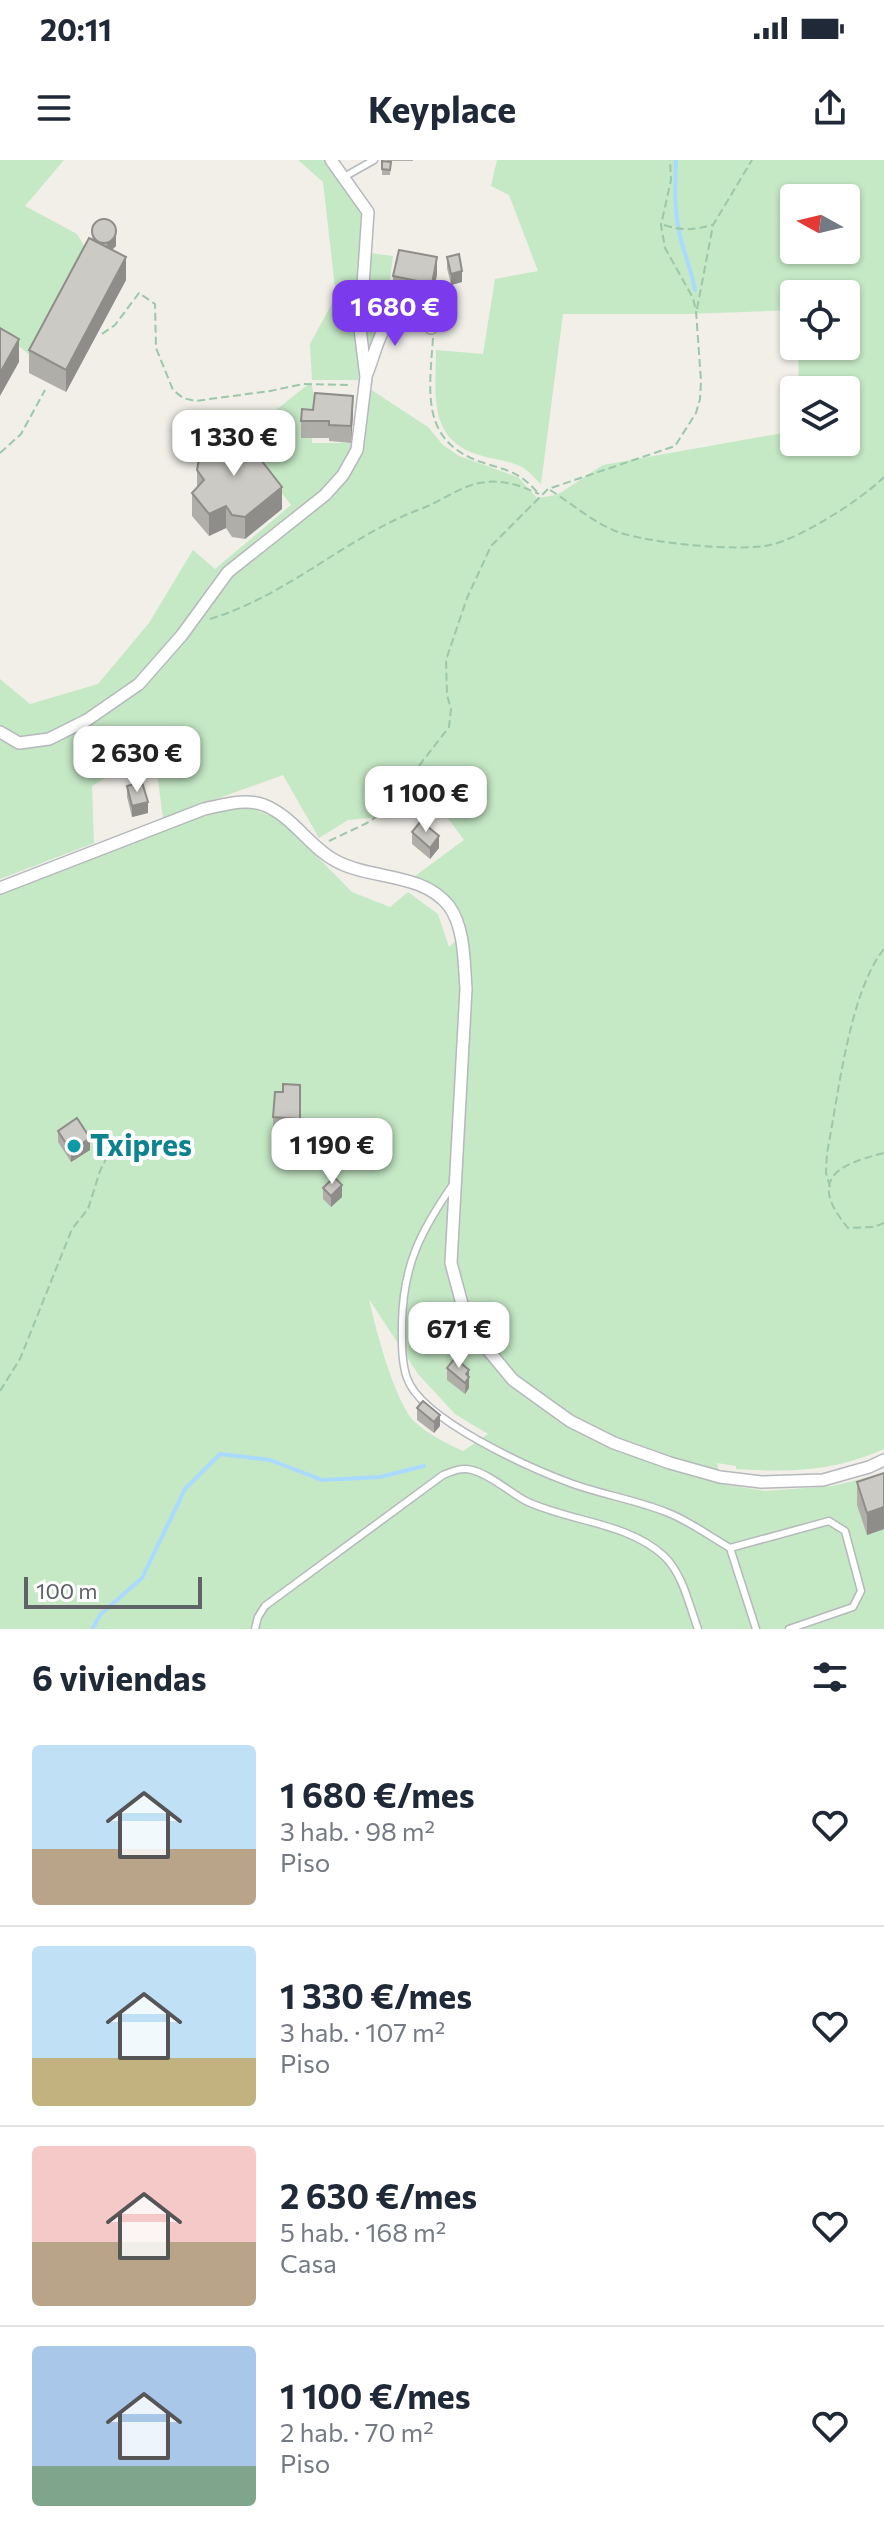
<!DOCTYPE html>
<html lang="es">
<head>
<meta charset="utf-8">
<style>
	:root { --surface:#fff; --page:#f6f6f7; --text:#1f2937; --muted:#747a83; --line:#e0e1e3; --accent:#7c3aed }
	body { margin:0; font-family:Commissioner,sans-serif; background:var(--page); color:var(--text); height:100vh; display:flex; flex-direction:column; font-size:30px; white-space:nowrap }
	* { box-sizing:border-box; margin:0 }
	p { font-size:26px; color:var(--muted) }
	.icon { flex:none; width:44px; height:44px; fill:none; stroke:currentColor; stroke-width:2; stroke-linecap:round; stroke-linejoin:round }
	.map { position:relative; height:1469px; overflow:hidden }
	.drawer { display:flex; flex-direction:column; background:var(--surface); flex:1 }
	.drawer>* { flex:none }
	.needle { width:52px; rotate:278deg }
	.tools { position:absolute; left:780px; top:24px; display:grid; gap:16px }
	.tools a { display:grid; place-items:center; width:80px; height:80px; border-radius:8px; background:var(--surface); box-shadow:0 2px 6px #0004; font-size:40px }
	.scale { position:absolute; left:24px; bottom:20px; width:178px; box-sizing:border-box; padding-left:8px; border:4px solid #5f6368; border-top:0; font-size:22px; line-height:28px; white-space:nowrap; color:#5f6368; -webkit-text-stroke:6px #fff; paint-order:stroke }
	.price { position:absolute; translate:-50% -68px; padding:0 18px; border-radius:16px; background:#fff; color:#222; font-size:26px; line-height:52px; filter:drop-shadow(0 2px 4px #0008) }
	.price::after { content:''; position:absolute; left:50%; top:48px; width:24px; height:18px; margin-left:-12px; background:inherit; clip-path:polygon(0 0,100% 0,50% 100%) }
	.price.selected { background:var(--accent); color:#fff }
	ul { padding:0; list-style:none }
	li { display:flex; align-items:center; gap:24px; height:200px; padding:0 32px }
	li+li { border-top:2px solid var(--line) }
	li span { display:grid; place-items:center; flex:none; width:224px; height:160px; border-radius:8px; color:#555 }
	li>.icon { margin-inline-start:auto }
	span .icon { width:96px; height:96px; fill:#fffc; stroke-width:1 }
	li b { font-size:34px }
	h2 { display:flex; justify-content:space-between; align-items:center; height:96px; padding:0 32px; font-size:34px }
	.status { display:flex; justify-content:space-between; align-items:center; height:56px; padding:0 40px; background:var(--surface); direction:ltr }
	.status svg { height:22px; fill:currentColor }
	header { display:flex; justify-content:space-between; align-items:center; height:104px; padding:0 32px; background:var(--surface); font-size:36px; font-weight:700 }
	.map>svg:first-child { display:block }
	.green { fill:#c5e8c5; fill-rule:evenodd }
	.lines { fill:none; stroke-linecap:round; stroke-linejoin:round }
	.stream { stroke:#aadaff; stroke-width:4 }
	.lane-casing { stroke:#b5b8bc; stroke-width:9 }
	.street-casing { stroke:#b5b8bc; stroke-width:14 }
	.path { stroke:#9cc7a9; stroke-width:2; stroke-dasharray:8 4; stroke-linecap:butt }
	.lane { stroke:#fff; stroke-width:6 }
	.street { stroke:#fff; stroke-width:11 }
	.wall { fill:#afaea9 }
	.shaded-wall { fill:#8f8d8a }
	.building { fill:#cccac5; stroke:#8f8d8a; stroke-width:2 }
	.culture-dot { fill:#0f9aa8; stroke:#fff; stroke-width:3 }
	.labels { text-anchor:middle; stroke-width:8; stroke-linejoin:round; paint-order:stroke }
	.culture-label { font-size:30px; font-weight:bold; fill:#0d838f; stroke:#fff; text-anchor:start }
</style>
</head>
<body>
<div class="status"><b>20:11</b><svg viewBox="0 0 49 12"><path d="M0 12V9h3v3zM5 12V6h3v6zM10 12V3h3v9zM15 12V0h3v12zM26 1h20v11H26zM47 4h2v5h-2z"/></svg></div>
<header><svg class="icon" aria-label="menu" viewBox="0 0 24 24"><path d="M4 6h16M4 12h16M4 18h16"/></svg>Keyplace<svg class="icon" aria-label="share" viewBox="0 0 24 24"><path d="M12 15V3M7 8l5-5 5 5M5 13v7h14v-7"/></svg></header>
<div class="map">
<svg width="884" height="1469" viewBox="0 0 884 1469">
	<rect width="100%" height="100%" fill="#f1efe8"/>
	<path class="green" d="M0,0H64L25,46L77,74L87,91L33,198L0,170Z
		M298,0H325L361,52L356,171L359,220H312L310,184L336,136L323,22Z
		M497,0H884V1289C832,1312 791,1312 736,1309V1306L717,1303L721,1324L765,1331L833,1326L884,1313V1469H0V733L21,727L218,649L248,647L281,660L352,732L390,747L408,732L438,754L449,787L465,772L453,742L415,716L464,680L424,626L391,656L348,660L319,678L283,615L163,658L154,590L92,626L94,683L0,719V519L30,544L98,524L149,463L193,390L215,409L291,345L240,279L311,222L314,236L312,283H362L370,229L428,267L443,285L459,296L518,317L537,338L557,335L603,305L794,271V282H846V230H799L798,186H846V134H794V150L688,154H563L541,324C535,319 529,311 522,307C510,301 492,299 479,295C427,280 436,233 436,190L483,194L495,119L538,111L509,35L491,26ZM794,38H846V90H794ZM369,1139L418,1214L455,1254L488,1274L463,1291C446,1283 429,1275 415,1262C395,1243 375,1167 369,1139Z
		M370,93L393,96L386,151L367,201L364,164Z"/>
	<g class="lines">
		<path class="stream" d="M676,0C675,26 674,50 680,76C684,94 692,111 695,130
			M92,1469L101,1454L142,1418L185,1329L220,1294L270,1300L322,1320L380,1317L424,1306"/>
		<defs>
			<path id="lane" d="M344,17L374,0
				M454,1023C421,1070 403,1105 402,1163C402,1180 401,1201 407,1218C421,1260 532,1309 573,1324C604,1335 636,1340 666,1352C688,1360 709,1376 730,1388L756,1469
				M730,1388L829,1361L845,1371L861,1431L853,1447L789,1469
				M255,1469L258,1457L265,1446L443,1315C453,1311 461,1307 472,1310C491,1315 509,1332 526,1341C570,1362 627,1362 664,1396C683,1414 689,1445 698,1469"/>
			<path id="street" d="M366,216C376,193 379,160 405,151L423,160L431,168
				M0,572L19,583L49,579L87,560L139,524L182,475L228,412L325,335L343,315L357,290L366,217L360,169L368,52L331,0
				M0,728L204,649C224,645 244,638 264,645C294,657 309,687 336,701C371,720 422,712 449,746C465,768 464,803 466,829L451,1103L468,1166L513,1220L570,1261L614,1283L670,1303L720,1317L761,1322L823,1320L869,1307L884,1300"/>
		</defs>
		<use href="#lane" class="lane-casing"/>
		<use href="#street" class="street-casing"/>
		<path class="path" d="M664,65C682,71 693,70 712,65
			M697,149L713,65L752,0
			M102,174L115,165L139,133L155,144L156,188L173,230L183,238L195,241L270,231L303,224L352,225
			M433,178C429,235 420,284 487,304C513,312 520,313 539,334
			M0,293L21,274L45,230
			M550,330C571,343 594,363 618,372C649,383 738,392 770,385C801,378 861,340 884,317
			M210,459C289,435 347,376 423,348C444,340 463,324 486,322C505,320 522,326 539,334
			M329,681L367,663L383,652L449,567L451,549L447,535L446,500L467,438L491,386L548,329L675,286L696,253L700,239L701,221L696,151L693,138L665,88L661,65L671,20L670,0
			M884,993C835,1005 808,1020 848,1068L874,1067L884,1063
			M830,1027L826,1013L827,993C838,938 849,832 884,789
			M0,1231L20,1199L72,1069L88,1049L100,1011L111,989"/>
		<use href="#lane" class="lane"/>
		<use href="#street" class="street"/>
	</g>
	<path class="wall" d="M387,0H413V1H387Z
		M382,1L391,2L390,15H382Z
		M93,66L116,86L112,90L126,120L66,232L29,213V190L92,80Z
		M447,97L462,122L451,125L447,108Z
		M437,114L432,141L393,133V116Z
		M353,253L351,283L329,281V278H301V261Z
		M197,310L282,349L245,379L232,377L226,368L209,376L192,356V333L197,328Z
		M127,626L148,653L132,657L127,637Z
		M412,672L439,688L430,699L412,684Z
		M300,925V975L273,974V957L283,932Z
		M58,971L90,990L71,1002L58,982Z
		M323,1028L342,1037L331,1047L323,1039Z
		M447,1208L469,1210V1228L465,1234L447,1220Z
		M417,1248L440,1266L434,1273L417,1260Z
		M884,1313V1369L867,1375L857,1345V1322Z"/>
	<path class="shaded-wall" d="M116,75V86L107,94V83Z
		M126,97V120L66,232V210Z
		M437,97V114L432,141V124Z
		M462,111V122L451,125V114Z
		M19,179V202L0,236V213Z
		M353,236V253L351,283V266Z
		M282,327V349L245,379V357Z
		M226,346V368L209,376V354Z
		M148,642V653L132,657V646Z
		M439,676V688L430,699V688Z
		M90,978V990L71,1002V991Z
		M342,1025V1037L331,1047V1036Z
		M469,1210V1228L465,1234L466,1214Z
		M440,1255V1266L434,1273V1262Z
		M884,1347V1369L867,1375V1353Z"/>
	<path class="building" d="M382,1L391,2L390,10L382,9Z
		M92 71a12 12 0 1 1 24 0a12 12 0 1 1-24 0Z
		M89,78L126,97L66,210L29,190Z
		M399,90L437,97L432,124L393,116Z
		M459,94L462,111L451,114L447,97Z
		M0,168L19,179L0,213Z
		M315,233L353,236L351,266L329,265V261H301L302,249L313,250Z
		M237,269L282,327L245,357L232,355L226,346L209,354L192,333L204,320L197,310L199,299Z
		M142,622L148,642L132,646L127,626Z
		M421,661L439,676L430,688L412,672Z
		M283,924L300,925V959L273,957L275,932H283Z
		M77,958L90,978L71,991L58,971Z
		M334,1017L342,1025L331,1036L323,1028Z
		M455,1198L469,1210L466,1214L469,1217L465,1223L447,1208Z
		M423,1241L440,1255L434,1262L417,1248Z
		M884,1313V1347L867,1353L857,1322Z"/>
	<circle class="culture-dot" cx="74" cy="986" r="8"/>
	<g class="labels">
		<g class="culture-label">
			<text x="90" y="996">Txipres</text>
		</g>
	</g>
</svg>
<div class="tools">
<a><svg class="needle" viewBox="-14 -14 28 28"><path d="M0-13l5 13h-10z" fill="#e53935"/><path d="M0 13l5-13h-10z" fill="#747a83"/></svg></a>
<a><svg class="icon" aria-label="locate" viewBox="0 0 24 24"><circle cx="12" cy="12" r="6"/><path d="M12 2v4M12 18v4M2 12h4M18 12h4"/></svg></a>
<a><svg class="icon" aria-label="layers" viewBox="0 0 24 24"><path d="M12 4l9 5-9 5-9-5zM3 14l9 5 9-5"/></svg></a>
</div>
<div class="scale">100 m</div>
<b class="price selected" style="left:395px;top:188px">1 680 €</b>
<b class="price" style="left:234px;top:318px">1 330 €</b>
<b class="price" style="left:137px;top:634px">2 630 €</b>
<b class="price" style="left:426px;top:674px">1 100 €</b>
<b class="price" style="left:332px;top:1026px">1 190 €</b>
<b class="price" style="left:459px;top:1210px">671 €</b>
</div>
<section class="drawer">
<h2>6 viviendas<svg class="icon" aria-label="filters" viewBox="0 0 24 24"><path d="M4 7h16M4 17h16"/><circle cx="9" cy="7" r="2"/><circle cx="15" cy="17" r="2"/></svg></h2>
<ul>
<li><span style="background:linear-gradient(#bfe0f5 65%,#b9a48a 0)"><svg class="icon" aria-label="home" viewBox="0 0 24 24"><path d="M3 11l9-7 9 7M6 9v11h12V9"/></svg></span><div><b>1 680 €/mes</b><p>3 hab. · 98 m²</p><p>Piso</p></div><svg class="icon" aria-label="heart" viewBox="0 0 24 24"><path d="M12 20l-8-8c-3-5 5-10 8-4 3-6 11-1 8 4z"/></svg></li>
<li><span style="background:linear-gradient(#bfe0f5 70%,#c2b280 0)"><svg class="icon" aria-label="home" viewBox="0 0 24 24"><path d="M3 11l9-7 9 7M6 9v11h12V9"/></svg></span><div><b>1 330 €/mes</b><p>3 hab. · 107 m²</p><p>Piso</p></div><svg class="icon" aria-label="heart" viewBox="0 0 24 24"><path d="M12 20l-8-8c-3-5 5-10 8-4 3-6 11-1 8 4z"/></svg></li>
<li><span style="background:linear-gradient(#f6c9c9 60%,#b9a48a 0)"><svg class="icon" aria-label="home" viewBox="0 0 24 24"><path d="M3 11l9-7 9 7M6 9v11h12V9"/></svg></span><div><b>2 630 €/mes</b><p>5 hab. · 168 m²</p><p>Casa</p></div><svg class="icon" aria-label="heart" viewBox="0 0 24 24"><path d="M12 20l-8-8c-3-5 5-10 8-4 3-6 11-1 8 4z"/></svg></li>
<li><span style="background:linear-gradient(#a9c7e8 75%,#7fa58c 0)"><svg class="icon" aria-label="home" viewBox="0 0 24 24"><path d="M3 11l9-7 9 7M6 9v11h12V9"/></svg></span><div><b>1 100 €/mes</b><p>2 hab. · 70 m²</p><p>Piso</p></div><svg class="icon" aria-label="heart" viewBox="0 0 24 24"><path d="M12 20l-8-8c-3-5 5-10 8-4 3-6 11-1 8 4z"/></svg></li>
</ul>
</section>
</body>
</html>
